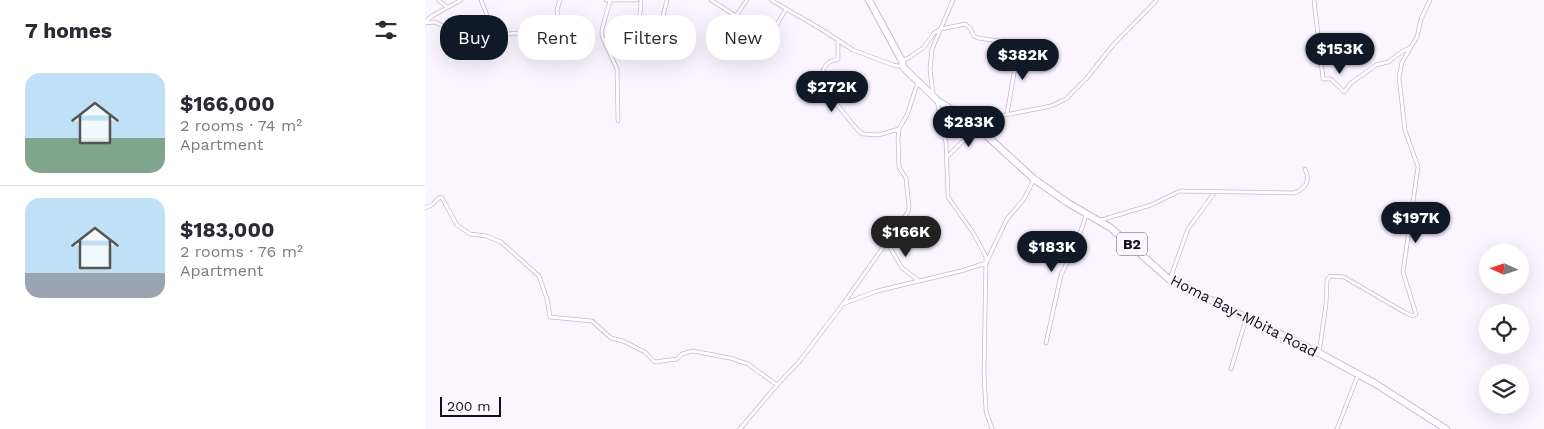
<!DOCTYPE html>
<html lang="en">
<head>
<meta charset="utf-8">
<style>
	:root { --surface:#fff; --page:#f7f7f7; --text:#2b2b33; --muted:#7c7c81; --line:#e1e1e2; --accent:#111827 }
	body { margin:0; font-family:"Work Sans",sans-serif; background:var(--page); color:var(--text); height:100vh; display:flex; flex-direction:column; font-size:19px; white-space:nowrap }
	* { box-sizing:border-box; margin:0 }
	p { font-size:16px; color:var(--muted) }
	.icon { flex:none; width:28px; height:28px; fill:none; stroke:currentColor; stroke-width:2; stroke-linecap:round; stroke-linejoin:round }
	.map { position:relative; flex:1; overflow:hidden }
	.sheet { display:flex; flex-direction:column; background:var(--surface); width:425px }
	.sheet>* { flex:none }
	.hud { position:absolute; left:15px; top:15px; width:475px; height:45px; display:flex; gap:10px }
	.needle { width:32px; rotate:273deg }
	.tools { position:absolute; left:1054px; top:244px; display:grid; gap:10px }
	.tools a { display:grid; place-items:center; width:50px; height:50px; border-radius:50%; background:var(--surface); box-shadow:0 5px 20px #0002; font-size:25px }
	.scale { position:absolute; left:15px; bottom:12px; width:61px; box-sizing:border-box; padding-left:5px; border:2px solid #130e16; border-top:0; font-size:14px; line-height:18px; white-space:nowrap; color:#130e16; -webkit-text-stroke:4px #fbf5ff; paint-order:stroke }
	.price { position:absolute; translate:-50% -42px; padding:0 11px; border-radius:18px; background:var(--accent); color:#fff; font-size:16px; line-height:32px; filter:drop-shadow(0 1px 2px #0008) }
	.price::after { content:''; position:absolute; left:50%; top:30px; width:15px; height:11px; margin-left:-8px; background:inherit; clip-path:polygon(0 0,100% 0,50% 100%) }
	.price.active { background:#222; color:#fff }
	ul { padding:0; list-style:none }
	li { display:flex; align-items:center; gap:15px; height:125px; padding:0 25px }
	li+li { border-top:1px solid var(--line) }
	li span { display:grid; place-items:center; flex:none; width:140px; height:100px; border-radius:15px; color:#555 }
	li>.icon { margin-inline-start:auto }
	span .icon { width:60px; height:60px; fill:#fffc; stroke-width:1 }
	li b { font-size:21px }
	h2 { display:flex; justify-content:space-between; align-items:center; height:60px; padding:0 25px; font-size:21px }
	.pill { padding:0 18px; border-radius:20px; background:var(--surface); box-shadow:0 5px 20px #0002; font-size:18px; line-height:45px }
	.pill.active { background:var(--accent); color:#fff }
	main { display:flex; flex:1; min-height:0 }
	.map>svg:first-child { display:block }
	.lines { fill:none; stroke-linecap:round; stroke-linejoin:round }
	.minor-casing { stroke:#c7b8cf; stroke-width:4.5 }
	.highway-casing { stroke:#c7b8cf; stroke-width:8 }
	.minor { stroke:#fff; stroke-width:3 }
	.highway { stroke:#fff; stroke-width:6 }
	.labels { text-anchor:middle; stroke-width:4; stroke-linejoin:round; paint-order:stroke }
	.shield { fill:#fbf5ff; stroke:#59535c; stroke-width:1 }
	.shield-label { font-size:14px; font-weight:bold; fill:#130e16 }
	.street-label { font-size:15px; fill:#130e16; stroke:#fbf5ff }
</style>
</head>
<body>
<main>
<section class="sheet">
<h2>7 homes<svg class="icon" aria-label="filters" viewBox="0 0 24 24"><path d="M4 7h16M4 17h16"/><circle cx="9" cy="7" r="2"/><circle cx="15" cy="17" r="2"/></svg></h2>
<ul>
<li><span style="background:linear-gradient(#bfe0f5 65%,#7fa58c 0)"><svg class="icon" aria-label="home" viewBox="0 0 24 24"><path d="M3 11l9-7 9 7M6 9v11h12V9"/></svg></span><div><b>$166,000</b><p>2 rooms · 74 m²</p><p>Apartment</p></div></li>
<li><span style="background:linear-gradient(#bfe0f5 75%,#9aa5b1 0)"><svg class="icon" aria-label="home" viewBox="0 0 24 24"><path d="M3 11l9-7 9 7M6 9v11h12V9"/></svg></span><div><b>$183,000</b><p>2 rooms · 76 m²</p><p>Apartment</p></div></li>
</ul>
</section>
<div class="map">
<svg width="1119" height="429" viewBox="0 0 1119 429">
	<rect width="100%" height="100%" fill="#fbf5ff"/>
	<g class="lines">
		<defs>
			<path id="minor" d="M13,0L22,7
				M56,0L65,23L68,36
				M181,0H212
				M286,0L311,16L346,35L361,9
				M346,0L396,29L428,50L468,65L478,67
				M889,0L898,79H906L919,92L926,83L951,65L963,62L978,51L985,48
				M185,1L177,29V36L192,69L193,121
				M311,16L322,0
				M0,22L7,16L36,0
				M0,23L10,22L28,31L52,38L91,33L101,38L116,35L121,36L124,39L132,38L134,40L132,10L135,0
				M212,23C221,28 227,29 236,24L242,0
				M201,34L208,37C213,26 216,12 216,0
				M413,41V59C409,60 405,61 402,64C388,79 410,102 419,113C425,120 430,129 438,134L453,135L474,129
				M477,61L485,57L498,48L509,33L516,29L540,24L545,28L549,36L553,38L594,44L582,114
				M508,95L505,69L507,49L528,0
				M512,101L521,143L523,197L549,234L561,257L559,374L561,411L567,429
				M522,157L545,134L550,125L555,120L626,106L641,99L661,79L688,45L732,0
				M0,208L7,205L15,197L17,198L32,225L45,234L61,236L76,242L114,276L122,299L125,317L167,321L186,338L198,341L220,352L230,362L252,359L257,354L268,351L305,358L323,364L352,385
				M676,220L726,205L755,191L869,193C880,189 886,181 880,169
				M462,242L477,268L493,280
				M745,279L763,229L790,192
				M418,304L452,291L536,271L561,263L582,219L599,199L609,179
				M621,343L636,275L652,242L662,213
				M894,353L901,304L902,280L905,276L919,277L981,313L988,316L991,314L978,272L993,167L980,130L974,77L977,62L992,37L996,19L1005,0
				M806,369L821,319
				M315,429L352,385L374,362L418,304L483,212L484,207L481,178L474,167L473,139L474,129L482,115L493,82
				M912,429L933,375"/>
			<path id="highway" d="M444,0L477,61L478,67L512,100L550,125L609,179L643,203L686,228L745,280L894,353L951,384L1021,429"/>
		</defs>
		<use href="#minor" class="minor-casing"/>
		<use href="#highway" class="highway-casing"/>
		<use href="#minor" class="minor"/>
		<use href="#highway" class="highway"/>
	</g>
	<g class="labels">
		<rect class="shield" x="692" y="232.5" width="30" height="23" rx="4"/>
		<g class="shield-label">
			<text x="707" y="249">B2</text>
		</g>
		<g class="street-label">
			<text transform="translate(819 316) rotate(27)" y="5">Homa Bay-Mbita Road</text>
		</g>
	</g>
</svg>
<div class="tools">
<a><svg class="needle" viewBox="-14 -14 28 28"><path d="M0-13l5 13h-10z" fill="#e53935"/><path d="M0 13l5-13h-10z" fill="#7c7c81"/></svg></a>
<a><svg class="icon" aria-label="locate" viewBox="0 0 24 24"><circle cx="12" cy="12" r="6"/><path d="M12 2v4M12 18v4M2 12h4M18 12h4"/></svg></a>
<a><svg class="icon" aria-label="layers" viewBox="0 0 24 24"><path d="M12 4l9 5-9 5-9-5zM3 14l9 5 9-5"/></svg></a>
</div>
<div class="scale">200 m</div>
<b class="price" style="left:915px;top:75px">$153K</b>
<b class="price" style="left:598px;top:81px">$382K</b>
<b class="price" style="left:407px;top:113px">$272K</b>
<b class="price" style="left:544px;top:148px">$283K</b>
<b class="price" style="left:991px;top:244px">$197K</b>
<b class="price active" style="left:481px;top:258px">$166K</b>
<b class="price" style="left:627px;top:273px">$183K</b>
<div class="hud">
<a class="pill active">Buy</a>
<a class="pill">Rent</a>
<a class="pill">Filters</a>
<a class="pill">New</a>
</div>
</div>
</main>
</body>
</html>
